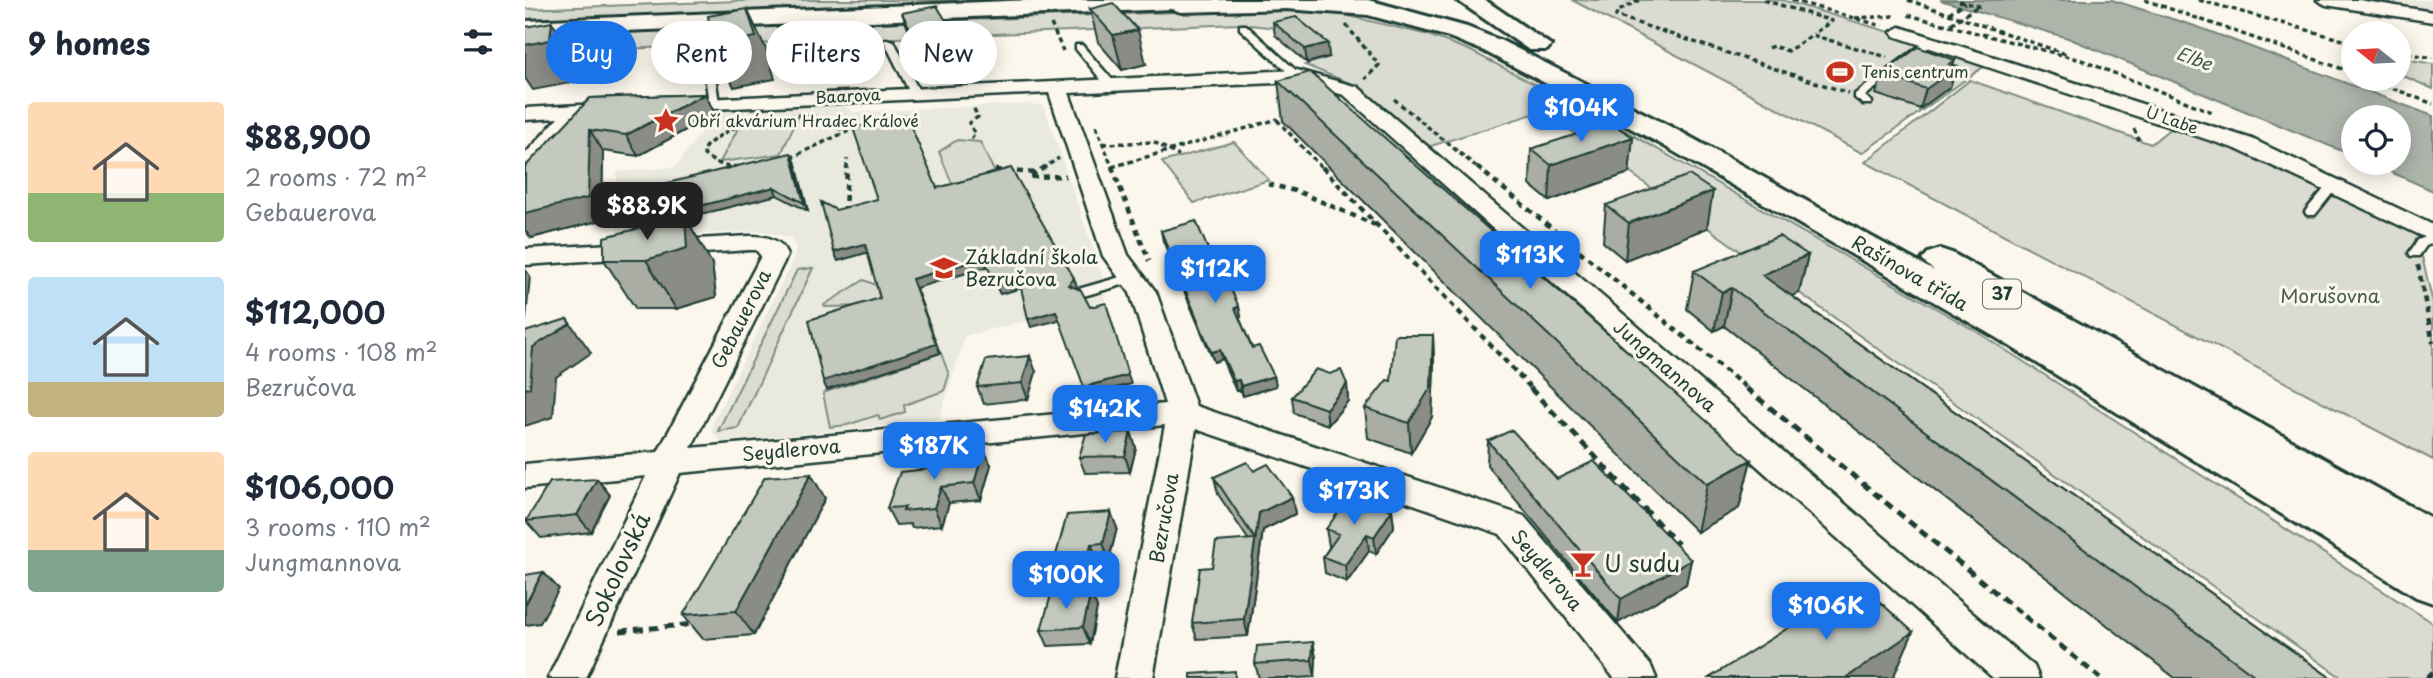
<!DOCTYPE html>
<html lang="en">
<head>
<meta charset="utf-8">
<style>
	:root { --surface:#fff; --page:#f2f2f3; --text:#1f2937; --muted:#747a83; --accent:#1a73e8 }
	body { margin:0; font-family:"Playpen Sans",sans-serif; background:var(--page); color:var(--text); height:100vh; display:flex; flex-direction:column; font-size:26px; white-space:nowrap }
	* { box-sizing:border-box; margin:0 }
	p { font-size:23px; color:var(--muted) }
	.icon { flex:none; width:38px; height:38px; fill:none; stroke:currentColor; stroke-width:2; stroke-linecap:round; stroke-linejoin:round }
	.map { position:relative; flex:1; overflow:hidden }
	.drawer { display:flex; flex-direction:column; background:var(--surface); width:525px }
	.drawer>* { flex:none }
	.top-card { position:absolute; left:21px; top:21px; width:665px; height:63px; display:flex; gap:14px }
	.needle { width:46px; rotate:288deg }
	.fabs { position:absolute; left:1816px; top:21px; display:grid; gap:14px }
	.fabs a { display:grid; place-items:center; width:70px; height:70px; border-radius:50%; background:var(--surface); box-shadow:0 4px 18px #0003; font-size:35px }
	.price { position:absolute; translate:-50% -60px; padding:0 16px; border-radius:14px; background:var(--accent); color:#fff; font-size:23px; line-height:46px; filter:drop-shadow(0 2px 4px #0008) }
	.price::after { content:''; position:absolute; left:50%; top:42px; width:21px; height:16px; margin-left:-10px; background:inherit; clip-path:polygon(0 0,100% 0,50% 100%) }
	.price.on { background:#222; color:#fff }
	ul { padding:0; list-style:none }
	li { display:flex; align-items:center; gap:21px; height:175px; padding:0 28px }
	li span { display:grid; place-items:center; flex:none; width:196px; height:140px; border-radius:7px; color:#555 }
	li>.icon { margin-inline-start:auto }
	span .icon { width:84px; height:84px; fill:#fffc; stroke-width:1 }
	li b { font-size:30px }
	h2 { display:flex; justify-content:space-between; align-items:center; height:84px; padding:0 28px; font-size:30px }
	.tag { padding:0 24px; border-radius:32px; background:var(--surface); box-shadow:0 4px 18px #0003; font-size:24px; line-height:63px }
	.tag.on { background:var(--accent); color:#fff }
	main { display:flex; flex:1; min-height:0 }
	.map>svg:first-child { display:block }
	.built { fill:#eae9de }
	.green { fill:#dbdcd1; stroke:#7d8c82; stroke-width:2 }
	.water { fill:#adb4aa; stroke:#74847b; stroke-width:2 }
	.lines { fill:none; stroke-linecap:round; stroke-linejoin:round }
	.lane-casing { stroke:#1f3d34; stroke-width:5 }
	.street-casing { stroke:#1f3d34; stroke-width:5 }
	.primary-casing { stroke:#1f3d34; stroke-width:6 }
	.path-far2 { stroke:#1f3d34; stroke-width:3.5; stroke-dasharray:5 3.5; stroke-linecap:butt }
	.path-far1 { stroke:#1f3d34; stroke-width:4.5; stroke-dasharray:6 5; stroke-linecap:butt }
	.path { stroke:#1f3d34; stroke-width:5; stroke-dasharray:9 6; stroke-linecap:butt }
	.lane { fill:#fbf7ec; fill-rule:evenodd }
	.street { fill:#fbf7ec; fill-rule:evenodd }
	.primary { fill:#fbf7ec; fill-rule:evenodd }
	.wall { fill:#a9ada3; stroke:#1f3d34; stroke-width:2 }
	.shaded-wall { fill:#898d85; stroke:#1f3d34; stroke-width:2 }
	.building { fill:#c4c9be; stroke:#1f3d34; stroke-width:2 }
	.labels { text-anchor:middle; stroke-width:6; stroke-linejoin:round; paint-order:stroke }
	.far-poi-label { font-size:16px; fill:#1f3d34; stroke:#fbf7ec; text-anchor:start }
	.far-street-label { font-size:16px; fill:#1f3d34; stroke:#fbf7ec }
	.far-water-label { font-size:18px; font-style:italic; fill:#425b52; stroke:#fbf7ec }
	.shield { fill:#fbf7ec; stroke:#61756b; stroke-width:2 }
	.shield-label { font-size:18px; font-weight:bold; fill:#1f3d34 }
	.poi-label { font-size:19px; fill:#1f3d34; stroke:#fbf7ec; text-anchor:start }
	.street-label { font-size:19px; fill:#1f3d34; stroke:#fbf7ec }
	.park-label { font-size:19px; fill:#455d53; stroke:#fbf7ec }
	.near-poi-label { font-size:23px; fill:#1f3d34; stroke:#fbf7ec; text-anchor:start }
	.near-street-label { font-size:23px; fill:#1f3d34; stroke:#fbf7ec }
</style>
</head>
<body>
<main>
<section class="drawer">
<h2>9 homes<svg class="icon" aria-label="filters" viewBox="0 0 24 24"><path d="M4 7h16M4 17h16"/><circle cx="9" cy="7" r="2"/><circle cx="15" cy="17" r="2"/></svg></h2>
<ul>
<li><span style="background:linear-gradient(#ffd9b3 65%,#8fb573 0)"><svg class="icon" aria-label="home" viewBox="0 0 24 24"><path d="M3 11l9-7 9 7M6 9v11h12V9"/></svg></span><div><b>$88,900</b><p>2 rooms · 72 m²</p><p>Gebauerova</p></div></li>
<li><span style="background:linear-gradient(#bfe0f5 75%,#c2b280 0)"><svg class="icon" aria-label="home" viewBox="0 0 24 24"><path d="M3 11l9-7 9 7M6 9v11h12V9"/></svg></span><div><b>$112,000</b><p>4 rooms · 108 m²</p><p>Bezručova</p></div></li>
<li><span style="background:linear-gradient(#ffd9b3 70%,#7fa58c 0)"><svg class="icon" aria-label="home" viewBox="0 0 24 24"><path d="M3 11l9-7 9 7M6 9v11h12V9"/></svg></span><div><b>$106,000</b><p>3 rooms · 110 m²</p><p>Jungmannova</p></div></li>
</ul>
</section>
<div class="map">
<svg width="1908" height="678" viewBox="0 0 1908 678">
	<rect width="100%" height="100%" fill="#fbf7ec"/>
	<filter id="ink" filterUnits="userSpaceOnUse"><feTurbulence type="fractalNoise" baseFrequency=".0143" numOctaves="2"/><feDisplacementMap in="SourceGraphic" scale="14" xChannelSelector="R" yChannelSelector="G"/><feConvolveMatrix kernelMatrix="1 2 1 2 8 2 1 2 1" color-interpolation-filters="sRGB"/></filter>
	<g filter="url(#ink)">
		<path class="built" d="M1819,0H1908V14Z
			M313,104L330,112L503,104L519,106L578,278L580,301L440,336L414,420L196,442L187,432L188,422L269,258L271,247L265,238L238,231L92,238V172L151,167L191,111Z"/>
		<path class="green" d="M240,0H631L0,25V9Z
			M1047,0H1257L1465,62L1337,153Z
			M764,8L803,11L903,35L944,50L1097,129L1449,330L1908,623V678H1817L1018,111L903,147L832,86L780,65L804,57L773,30L715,24L0,53V36Z
			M1875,58L1908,64V89L1874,74Z
			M1445,80L1626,144L1648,126L1727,152L1890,227L1908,303V460L1340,162Z
			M273,117L256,154L195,162L216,123Z
			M432,140L455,142L470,173L429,183L426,181L414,152Z
			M709,142L744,180L669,203L637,162Z
			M288,268L213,428L193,431L272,270Z
			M339,280L351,285L354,296L347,306L300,307L299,305Z
			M416,353L424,375L419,391L379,405L380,412L355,420L353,415L322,425L305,427L298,393Z"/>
		<path class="water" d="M1415,0H1587L1673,27L1908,116V191L1846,163H1874V117H1829V156L1543,38Z"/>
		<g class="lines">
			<defs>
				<path id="lane" d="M715,25H721L775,74V78H769L715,29Z
					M361,39L369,41L395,93L394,95L385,93L359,41Z
					M1404,39L1412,41L1340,96L1347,102L1346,104H1338L1330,98V94Z
					M551,45H557L590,83V87H582L551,49Z
					M181,46L186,49L194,103L189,106L184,103L176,49Z
					M1804,187L1808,188L1810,190L1790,215H1782L1780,212L1782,209L1800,188Z
					M1908,234V243L1901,246L1894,256H1886L1884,253L1893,240Z
					M606,274L611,275L613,278L611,281L555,297L548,293L550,290Z"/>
				<path id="street" d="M1792,0H1834L1908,12V22L1801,5Z
					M1375,27L1727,139L1908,225V241L1711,149L1369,36L1366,32Z
					M772,70L833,87L1509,666L1514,678H1468L819,95L771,82L544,93L603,255L631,292L671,406L999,516L1126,666L1131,678H1089L975,534L671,429L628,678H590L640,425L155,473L61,678H23L121,476L0,488V464L133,452L236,256L231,250H224L0,265V249L224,236C239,236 258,238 262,256L166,448L640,404L605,293L578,256L524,93L146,111L136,105L139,101Z
					M92,103L102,109L99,113L57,117L8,172L0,174V154L33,118L0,120V108Z"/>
				<path id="primary" d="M508,0H843L942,27L977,41L1154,131L1409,271L1397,260L1403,253L1415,249L1427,253L1908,519V603L1891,597L1470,337L1134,143L959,51L924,37L843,15L761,9L656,12L647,9L0,35V21Z
					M932,0H960L1026,45L1022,50H1004Z"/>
			</defs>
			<use href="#lane" class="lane-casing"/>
			<use href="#street" class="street-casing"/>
			<use href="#primary" class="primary-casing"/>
			<path class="path-far2" d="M1114,0L1092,12L1091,16L1323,93
				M1239,0L1307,21L1288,34
				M1267,0L1357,26
				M1383,0L1541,54
				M1620,0L1829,73
				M1674,0L1829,43
				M1434,1L1457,7
				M1424,13L1440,3
				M1383,15L1556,60L1687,112
				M1330,18L1371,16
				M526,24L538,51
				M1426,24L1453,6
				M821,25L854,65L840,79
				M1243,48L1248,46L1263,51L1287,35L1362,57
				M1874,52L1908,58
				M261,71L349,41
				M1844,79L1908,104
				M869,99L954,169
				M272,115L290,117L322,132C277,149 226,190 179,155L180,147C207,123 236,117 272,115Z
				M752,120L798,169
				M571,126L588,169
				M1609,129L1614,140
				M446,139L450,134L444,123L453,117L448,107
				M578,144L629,142L654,156
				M587,167L753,119
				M322,169V159
				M517,169L534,158"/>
			<path class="path-far1" d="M208,167H230
				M587,167L624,261
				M797,167L1007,389
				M952,167L1223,389
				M470,170L511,173
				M506,176L520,167
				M506,177L541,176
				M743,184L774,192L850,225
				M320,212L322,167
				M1893,265L1908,343"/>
			<path class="path" d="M1005,388L1153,544
				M1221,388L1575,678
				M95,631L170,624
				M1902,678L1908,672"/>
			<use href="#lane" class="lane"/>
			<use href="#street" class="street"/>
			<use href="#primary" class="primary"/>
		</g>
		<path class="wall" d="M565,9L621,64L597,70L573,42Z
			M377,13L441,70L405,79L391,50Z
			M748,22L804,57L782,63L750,35Z
			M1428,66L1432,67L1425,87L1395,109L1351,94L1357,74Z
			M753,81L1226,460L1214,508L1172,532L758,121Z
			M180,94L190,114L113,156L78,151L77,220L6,238L65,98Z
			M1108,137L1104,173L1024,201L1005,185L1006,149Z
			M270,161L283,211L252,195L161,218L187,264L191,297L151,309H111L79,260L132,224L128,218Z
			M1081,205L1182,228L1100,260L1078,242Z
			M636,231L699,287L714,307L716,317H714L727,348L749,376L751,386L718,396L716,390L711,391L697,359L689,362L638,241Z
			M1283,255L1274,293L1267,296L1806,678H1650L1199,326L1189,331L1162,309L1169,271Z
			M908,335L909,365L907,417L886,453L843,438L840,408Z
			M511,372L503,399L459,404L452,387Z
			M822,384L823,401L803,425L769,413L767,397Z
			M606,432L611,448L605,472L560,473L554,457Z
			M963,441L1032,479L1166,560L1161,584L1093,623L962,465Z
			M466,465L456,500L424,503L417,525L387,528L385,524L371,525L362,508Z
			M729,471L767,497L770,514L738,530L723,636L672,639L667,623L687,567L723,539L693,494L689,477Z
			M72,479L85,495L66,532L16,538L1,521Z
			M300,498L229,635L178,639L158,615Z
			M867,510L869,527L851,554L844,551L822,582L800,573L798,557L805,546H804L801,529Z
			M592,528L584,560H573L570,569L538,571L531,555Z
			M572,608L565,644L523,646L516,630Z
			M788,642L791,658L790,677L772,678H734L730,664Z"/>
		<path class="shaded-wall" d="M222,9L241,49L250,79L209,87L188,45Z
			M27,22L52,63L50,82L8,90L0,78V45Z
			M613,30L621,64L597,70L588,35Z
			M428,32L441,70L405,79L391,40Z
			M803,43L804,57L782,63L780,49Z
			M1430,60L1427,70L1432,67L1425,87L1395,109L1401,89L1424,64Z
			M180,94L190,114L113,156L101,135Z
			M65,130L78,151L77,220L6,238L0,230V213Z
			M1108,137L1104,173L1024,201L1026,165Z
			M266,153L270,161L283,211L279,203Z
			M249,187L252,195L161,218L187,264L191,297L151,309L121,260L133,226L128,218Z
			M1188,191L1182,228L1100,260L1104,223Z
			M340,244L344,252L313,261L309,252Z
			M1283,255L1274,293L1236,310L1237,275Z
			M459,258L462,267L391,288L415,353L302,390L298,381L387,279Z
			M0,269L5,276L1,319H0Z
			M549,278L552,287L545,294L543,285Z
			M494,279L497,288L475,294L471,286Z
			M1207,288L1199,326L1189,331L1197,292Z
			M714,307L716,317L712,318L710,308Z
			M531,311L534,320L506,327L503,319Z
			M42,319L63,348L66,353L31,377L28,417L0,426V389L8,347Z
			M908,335L909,365L907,417L886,453L884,423Z
			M695,350L697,359L689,362L686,352Z
			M505,356L511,372L503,399L497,383Z
			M603,375L606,384L562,396L559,387Z
			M749,376L751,386L718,396L716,386Z
			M714,380L716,390L711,391L709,381Z
			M822,384L823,401L803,425L801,409Z
			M606,432L611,448L605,472L600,456Z
			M459,449L466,465L456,500L449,483Z
			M1226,460L1214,508L1172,532L1182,484Z
			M286,474L300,498L229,635L211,611Z
			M72,479L85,495L66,532L52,515Z
			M416,487L424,503L417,525L409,508Z
			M767,497L770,514L738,530L723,636L719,619L734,513Z
			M867,510L869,527L851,554L849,537Z
			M586,512L592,528L584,560L578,543Z
			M842,534L844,551L822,582L820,565Z
			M566,544L573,560L570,569L564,553Z
			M1166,560L1161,584L1093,623L1096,599Z
			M18,572L34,589L15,623L0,625V605Z
			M566,592L572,608L565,644L558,627Z
			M1388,632L1368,678H1321Z
			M788,642L791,658L790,677L787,660Z"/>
		<path class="building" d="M588,3L613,30L588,35L565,9Z
			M412,6L428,32L391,40L377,13Z
			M222,9L231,37L188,45L183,16Z
			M771,17L803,43L780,49L748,22Z
			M27,22L25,40L0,45V27Z
			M1393,47L1430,60L1424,64L1432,67L1401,89L1357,74Z
			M785,72L1226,460L1182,484L753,81Z
			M180,94L101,135L65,130L63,198L0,213V167L65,98Z
			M381,115L412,188L486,168L549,278L543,285L556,290L565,307L581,303L603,375L559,387L531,311L503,319L494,279L471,286L459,258L387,279L411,344L298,381L284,320L355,298L340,244L309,252L296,202L311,210L352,199L328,128Z
			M1086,123L1108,137L1026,165L1006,149Z
			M266,153L279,203L249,187L128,218L127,190L134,188V185Z
			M1164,175L1188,191L1104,223L1081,205Z
			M160,217L162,248L121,260H79V237Z
			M671,221L699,287L704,285L714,307L710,308L727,348L734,346L749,376L716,386L714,380L709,381L695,350L686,352L636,231Z
			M1254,236L1283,255L1237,275L1806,678H1733L1207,288L1197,292L1169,271Z
			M42,319L45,324L8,347L5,388L0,389V332Z
			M870,335H908L906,387L884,423L840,408L862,380L866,381Z
			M505,356L497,383L452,387L461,360Z
			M791,369L805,374L816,370L822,384L801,409L767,397Z
			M987,430L1032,479L1069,461L1166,560L1096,599L963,441Z
			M606,432L600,456L554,457L561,434Z
			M459,449L449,483L416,487L409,508L378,511L380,507L362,508L375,472L431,466L435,451Z
			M722,462L729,471L743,464L767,497L734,513L719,619L667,623L675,568L687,567L691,542L730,539L689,477Z
			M286,474L211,611L158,615L240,477Z
			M72,479L52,515L1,521L25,482Z
			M826,495L867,510L849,537L842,534L820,565L798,557L814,534L801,529Z
			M586,512L578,543L566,544L564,553L531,555L542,515Z
			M18,572L0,605V575Z
			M1334,583L1388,632L1321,678H1184Z
			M566,592L558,627L516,630L526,595Z
			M788,642L787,660L730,664L732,646Z
			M710,671V678H666V674Z"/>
	</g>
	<defs>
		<symbol id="stadium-bare" viewBox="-9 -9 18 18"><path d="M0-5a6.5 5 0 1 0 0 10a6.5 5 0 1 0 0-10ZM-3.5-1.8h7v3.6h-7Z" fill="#c8321e" stroke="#fbf7ec" stroke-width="2.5" paint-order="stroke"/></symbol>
		<symbol id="sight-bare" viewBox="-9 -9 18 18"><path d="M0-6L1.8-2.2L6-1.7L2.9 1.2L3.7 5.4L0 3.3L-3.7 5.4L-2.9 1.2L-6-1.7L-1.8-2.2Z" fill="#c8321e" stroke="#fbf7ec" stroke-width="2.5" paint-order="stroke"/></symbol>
		<symbol id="school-bare" viewBox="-9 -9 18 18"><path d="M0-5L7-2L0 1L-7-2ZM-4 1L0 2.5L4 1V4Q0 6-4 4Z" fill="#c8321e" stroke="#fbf7ec" stroke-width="2.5" paint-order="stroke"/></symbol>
		<symbol id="bar-bare" viewBox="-9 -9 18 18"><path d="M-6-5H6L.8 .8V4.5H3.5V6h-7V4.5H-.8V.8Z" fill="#c8321e" stroke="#fbf7ec" stroke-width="2.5" paint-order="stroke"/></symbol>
	</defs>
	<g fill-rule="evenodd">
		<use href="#stadium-bare" x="1296" y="53" width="38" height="38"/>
		<use href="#sight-bare" x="122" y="102" width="38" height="38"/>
		<use href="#school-bare" x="400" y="249" width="38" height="38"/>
		<use href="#bar-bare" x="1039" y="545" width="38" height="38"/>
	</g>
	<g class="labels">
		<g class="far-poi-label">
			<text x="1336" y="78">Tenis centrum</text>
			<text x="162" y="127">Obří akvárium Hradec Králové</text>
		</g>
		<g class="far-street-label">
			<text transform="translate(323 96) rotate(-3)" y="6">Baarova</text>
			<text transform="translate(1647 120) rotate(19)" y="6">U Labe</text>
		</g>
		<g class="far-water-label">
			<text transform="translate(1669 59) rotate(20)" y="6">Elbe</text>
		</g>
		<rect class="shield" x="1458" y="279.5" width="38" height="29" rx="5"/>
		<g class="shield-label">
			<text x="1477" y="300">37</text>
		</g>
		<g class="poi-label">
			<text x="440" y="264">Základní škola<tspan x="440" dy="22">Bezručova</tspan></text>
		</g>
		<g class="street-label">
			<text transform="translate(1385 273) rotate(30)" y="7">Rašínova třída</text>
			<text transform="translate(216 319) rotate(-63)" y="7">Gebauerova</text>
			<text transform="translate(1140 366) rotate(41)" y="7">Jungmannova</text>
			<text transform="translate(266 450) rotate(-5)" y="7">Seydlerova</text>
			<text transform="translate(639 518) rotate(-80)" y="7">Bezručova</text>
			<text transform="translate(1022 570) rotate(50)" y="7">Seydlerova</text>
		</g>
		<g class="park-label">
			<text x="1805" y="303">Morušovna</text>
		</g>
		<g class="near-poi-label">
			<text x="1079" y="572">U sudu</text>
		</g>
		<g class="near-street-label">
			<text transform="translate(93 570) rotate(-65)" y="8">Sokolovská</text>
		</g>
	</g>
</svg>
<div class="fabs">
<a><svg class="needle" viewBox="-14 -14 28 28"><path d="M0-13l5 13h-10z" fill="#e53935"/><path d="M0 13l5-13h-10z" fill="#747a83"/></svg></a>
<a><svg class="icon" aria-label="locate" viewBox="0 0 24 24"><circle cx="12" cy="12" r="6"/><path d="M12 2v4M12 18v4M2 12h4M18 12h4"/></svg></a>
</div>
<b class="price" style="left:1056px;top:144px">$104K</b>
<b class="price on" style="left:122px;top:242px">$88.9K</b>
<b class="price" style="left:1005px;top:291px">$113K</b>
<b class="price" style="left:690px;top:305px">$112K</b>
<b class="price" style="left:580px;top:445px">$142K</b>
<b class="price" style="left:409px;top:482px">$187K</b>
<b class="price" style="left:829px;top:527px">$173K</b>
<b class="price" style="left:541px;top:611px">$100K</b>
<b class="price" style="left:1301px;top:642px">$106K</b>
<div class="top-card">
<a class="tag on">Buy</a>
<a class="tag">Rent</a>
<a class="tag">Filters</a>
<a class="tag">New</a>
</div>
</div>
</main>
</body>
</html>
